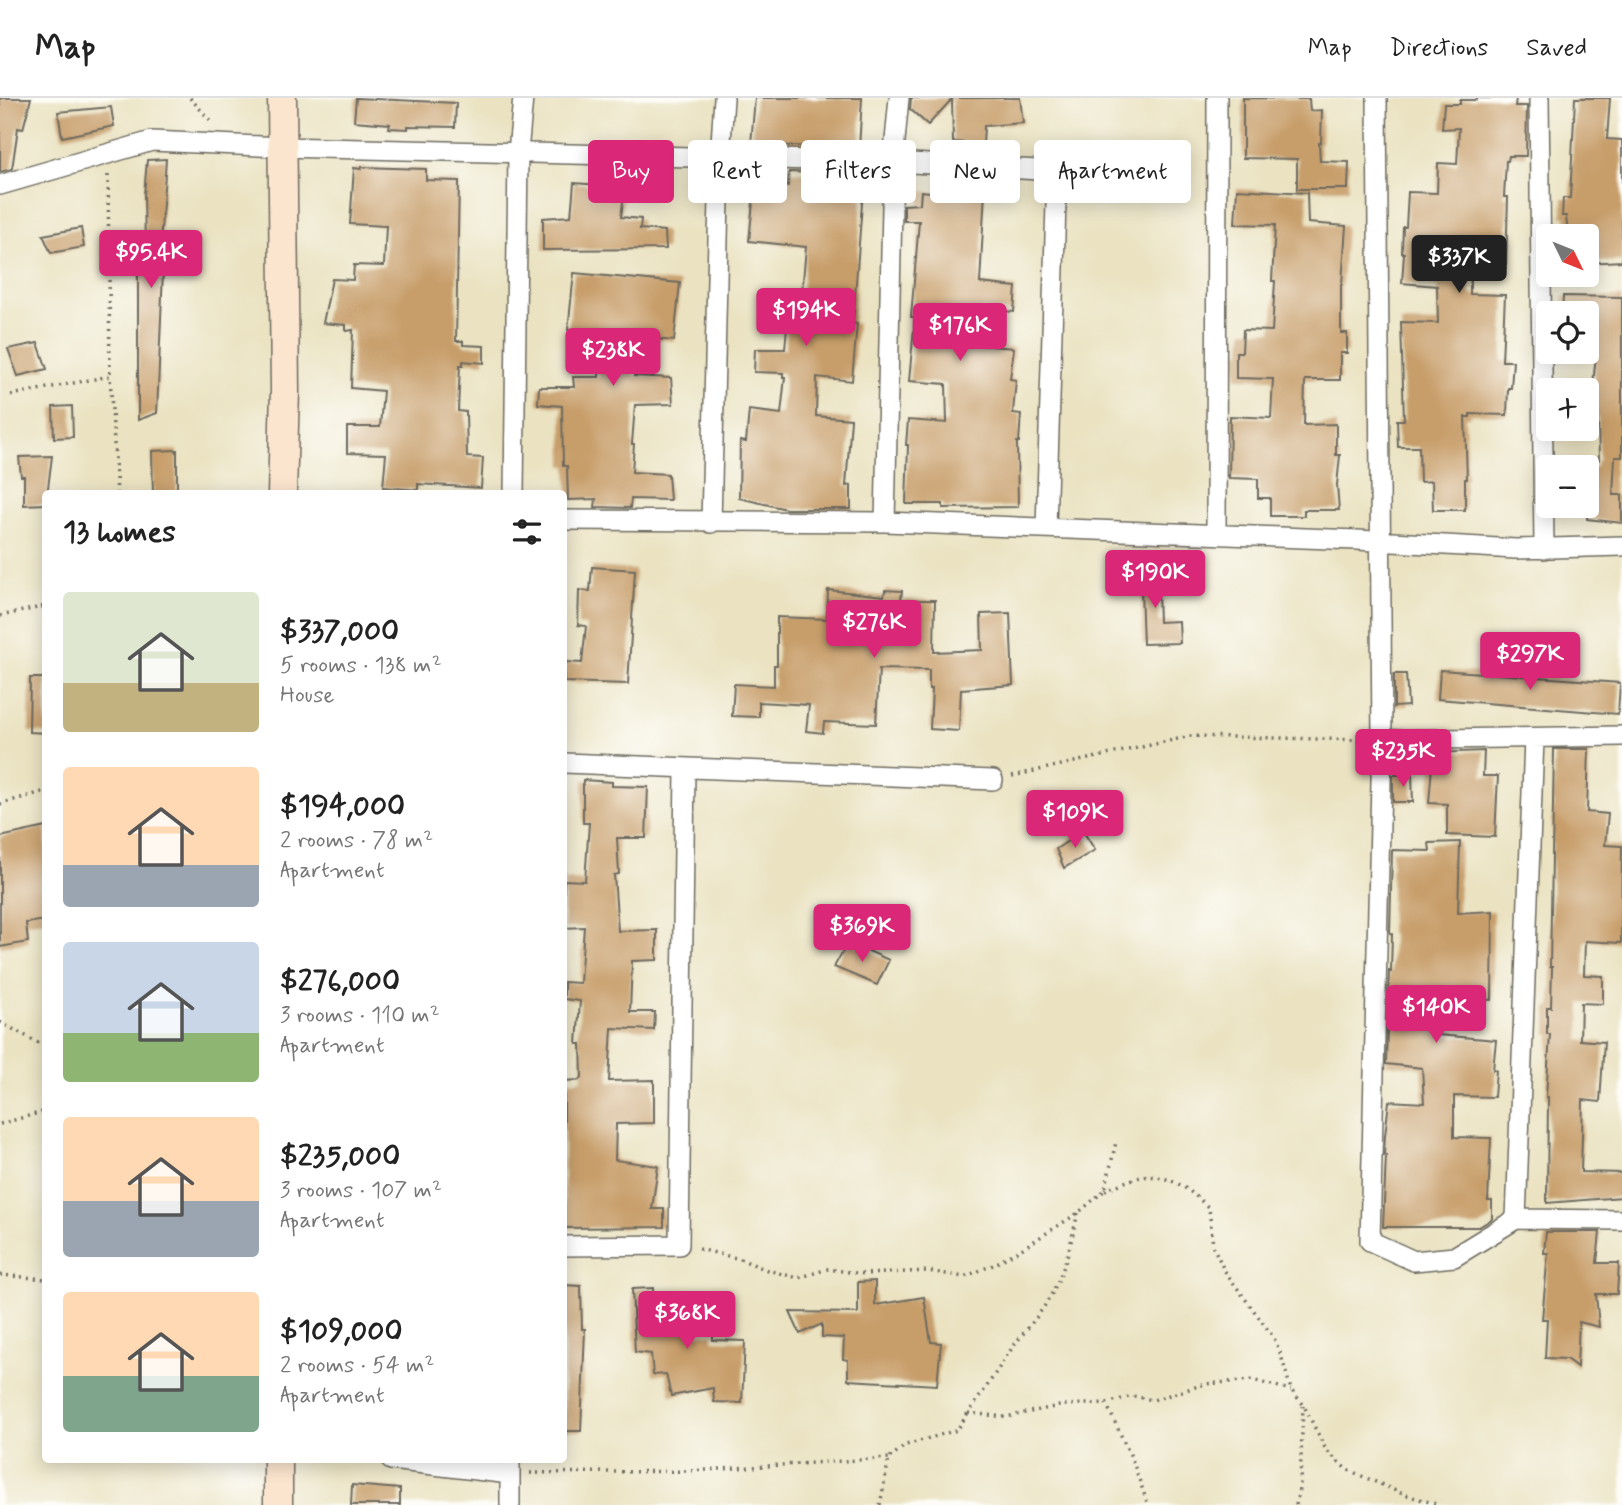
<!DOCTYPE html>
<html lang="en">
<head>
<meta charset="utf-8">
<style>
	:root { --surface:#fff; --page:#f6f6f6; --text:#222; --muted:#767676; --line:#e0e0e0; --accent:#db2777 }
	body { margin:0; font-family:Mynerve,sans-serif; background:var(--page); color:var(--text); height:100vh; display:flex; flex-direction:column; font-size:26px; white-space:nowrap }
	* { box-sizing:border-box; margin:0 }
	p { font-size:23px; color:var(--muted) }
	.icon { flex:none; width:38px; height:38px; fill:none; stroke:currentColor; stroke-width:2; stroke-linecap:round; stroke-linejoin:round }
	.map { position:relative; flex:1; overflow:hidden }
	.panel { position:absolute; left:42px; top:392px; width:525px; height:973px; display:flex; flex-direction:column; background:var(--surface); border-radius:7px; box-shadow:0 4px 18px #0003 }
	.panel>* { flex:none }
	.guide { position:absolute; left:588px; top:42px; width:665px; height:63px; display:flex; gap:14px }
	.needle { width:46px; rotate:133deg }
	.buttons { position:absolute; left:1536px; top:126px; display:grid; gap:14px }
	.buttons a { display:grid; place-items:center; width:63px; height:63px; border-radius:7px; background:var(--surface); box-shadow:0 4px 18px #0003; font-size:35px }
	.price { position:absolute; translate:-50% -60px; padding:0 16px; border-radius:7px; background:var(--accent); color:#fff; font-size:23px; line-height:46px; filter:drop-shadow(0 2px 4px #0008) }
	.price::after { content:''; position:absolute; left:50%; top:42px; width:21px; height:16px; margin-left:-10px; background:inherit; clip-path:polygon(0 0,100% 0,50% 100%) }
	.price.selected { background:#222; color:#fff }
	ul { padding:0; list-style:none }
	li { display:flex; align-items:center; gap:21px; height:175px; padding:0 21px }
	li span { display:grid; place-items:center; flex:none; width:196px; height:140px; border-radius:7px; color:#555 }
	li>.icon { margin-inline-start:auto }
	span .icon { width:84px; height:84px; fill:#fffc; stroke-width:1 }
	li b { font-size:30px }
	h2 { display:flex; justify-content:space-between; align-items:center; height:84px; padding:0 21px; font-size:30px }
	.tag { padding:0 24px; border-radius:7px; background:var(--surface); box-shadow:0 4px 18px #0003; font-size:24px; line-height:63px }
	.tag.selected { background:var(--accent); color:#fff }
	header { display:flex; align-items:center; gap:42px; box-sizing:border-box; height:98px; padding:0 35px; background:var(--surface); border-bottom:2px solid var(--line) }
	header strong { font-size:33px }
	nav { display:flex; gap:38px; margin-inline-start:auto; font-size:24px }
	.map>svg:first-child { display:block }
	.building { fill:#c79e6a }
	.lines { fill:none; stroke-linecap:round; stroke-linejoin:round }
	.street-casing { stroke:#6e6b60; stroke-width:22 }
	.secondary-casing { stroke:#6e6b60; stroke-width:31 }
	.path { stroke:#6e6b60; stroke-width:3.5; stroke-dasharray:2 5; stroke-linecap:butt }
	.street { stroke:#fff; stroke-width:19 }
	.secondary { stroke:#fce5cf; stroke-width:28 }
</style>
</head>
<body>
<header>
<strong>Map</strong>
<nav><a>Map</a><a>Directions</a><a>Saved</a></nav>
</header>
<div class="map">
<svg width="1622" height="1407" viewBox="0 0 1622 1407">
	<rect width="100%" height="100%" fill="#fdfcf7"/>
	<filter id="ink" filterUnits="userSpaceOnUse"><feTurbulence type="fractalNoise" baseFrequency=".0143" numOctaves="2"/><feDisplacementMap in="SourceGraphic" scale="14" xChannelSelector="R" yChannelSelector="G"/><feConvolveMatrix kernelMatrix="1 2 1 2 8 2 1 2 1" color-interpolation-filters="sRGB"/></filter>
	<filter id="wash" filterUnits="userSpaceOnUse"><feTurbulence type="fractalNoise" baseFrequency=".00686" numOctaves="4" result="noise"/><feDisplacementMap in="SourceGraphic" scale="28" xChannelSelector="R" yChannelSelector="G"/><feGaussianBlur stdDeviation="1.57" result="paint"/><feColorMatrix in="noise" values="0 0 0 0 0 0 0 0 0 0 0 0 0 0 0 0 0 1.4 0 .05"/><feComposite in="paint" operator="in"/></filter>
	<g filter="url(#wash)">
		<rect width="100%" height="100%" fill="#eae2c1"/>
		<g id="blocks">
			<path class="building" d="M0,0H31L23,31L18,30L12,71L0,74Z
				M356,0L456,5L455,29L408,28V31L389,30L390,26L354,23Z
				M755,0H862L859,51L751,46Z
				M911,0H1020L1023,25L984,28L983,46L953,44L952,1L928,27L910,11Z
				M1243,0L1309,1L1310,13L1322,12L1321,45H1319L1320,63L1349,64L1348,91H1297V61L1243,60Z
				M1477,0H1516L1515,8H1527L1526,58H1509L1508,63H1506L1504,99H1508L1506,169L1470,171V196L1505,197L1502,263H1513L1511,290H1508L1507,317L1470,316V319H1465L1467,381H1465V412H1433L1432,383L1420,384L1419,349H1398L1397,322H1404L1401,224L1438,225L1437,188L1402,185L1404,155H1402L1403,129H1406L1408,94L1437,95L1438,65L1457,66L1459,30L1442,31L1444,6H1460V2H1476Z
				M1575,0H1610L1607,41L1622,42V163L1587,165V138H1568L1566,118H1562L1563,100H1570Z
				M111,9L114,28L62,39L58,14Z
				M166,61L160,148L164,149L157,315L138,322V148H145L144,97L147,62Z
				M361,69L426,71V82L459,83L456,243H463V247L484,248V265L463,263V267H460L458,313L466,314L467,359L483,360L481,390L418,386V392L383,389L386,356L347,355V329H380L383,293L351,290L353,232L346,233V227L323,225L332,181L353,182L354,167L384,168L386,128L350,126L354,70L361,71Z
				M789,74L823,75L822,89L863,92L853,225L857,226L852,283L817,279L816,318L851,321L846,388L851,387V411H786L739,400L740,343L746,344L749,312L781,316L785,279H783V275L754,274L755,251H785L788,219L764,216L763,197L801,205L806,149L749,143L755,85L788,88Z
				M574,85L625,89L621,119L641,121L640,131L665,133L666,151L543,152V120L571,118Z
				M1237,91L1307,95L1308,125L1346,128L1342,186H1341V235H1347V255H1340V282H1305L1304,327L1336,326V357H1340L1337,387L1339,412H1304V418H1270V400H1258V381L1229,380L1230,318L1271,320L1273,281L1236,280V254H1242L1243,232L1272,233L1275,183H1272L1275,127L1235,126Z
				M952,92L985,93L980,185L1016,189L1014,214L981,211L979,247L1014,250L1010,281L1016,282L1013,315L1021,316L1019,344H1017L1018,409L943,410V406H906L908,347H906L908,322L947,325L946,286L909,283L915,219H911L919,123H904V107L920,106L921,93L952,96Z
				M81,130L84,149L51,155L43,137Z
				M574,175L680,185L674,243L637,239L634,278L671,280L673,306L635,307L632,346H634L632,374L668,376L670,402L631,401L630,410L595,409L596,401L568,402L567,368H563L562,308L538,306L539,289H574L573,279H599L602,235L568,232Z
				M1563,198L1622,199V359H1615L1613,397H1622V425L1587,421V369H1596L1597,362H1599L1598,320H1587V297H1592L1596,256H1587V215H1562Z
				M38,245L47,271L18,278L8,251Z
				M72,308L73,339L54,340L53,309Z
				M177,352V396H153L152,353Z
				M52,358L46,406L24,407V378H21L19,359Z
				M1157,463L1159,524L1179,523L1180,545L1143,546L1140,464Z
				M592,469L635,472L628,586L564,584V564L582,565L586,528L578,527L579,492L590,493Z
				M828,492L884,498L885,492L902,493L901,502H935L934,554L982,552L981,516L1010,515L1013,587L961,591L959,633L930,631L932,591H929V572L879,571L876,626L824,624L823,635L806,633L809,607L759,604V619L732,618L734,586L774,588V567H777V519L827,521Z
				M1440,572L1620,585L1618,616L1438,601Z
				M1394,576H1406L1408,608L1394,609Z
				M30,580H46V635L29,634Z
				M1554,651H1589L1587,714L1608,716L1605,747L1622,748L1621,845L1585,843L1584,877L1603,878V906L1581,905L1580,942L1604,944L1600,1004L1583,1002L1581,1074L1622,1075V1099L1547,1105L1548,999H1546L1550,936H1547V909H1551L1552,869H1550Z
				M1484,653L1483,678H1498L1495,739L1447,737V706L1429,705L1433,655Z
				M1393,677H1412L1413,704H1393Z
				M583,682L612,684V688L648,689L646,740H617L619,776L614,777L618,833L657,832V862L632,863L630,914H655L654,932L612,930L609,983L654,982V1025L616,1026L615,1062L658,1068L652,1111H664V1129L564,1130V983L580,982L582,979L581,946H577L580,903L564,901V884L580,885L584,829L564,830V782L585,783L589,725H583Z
				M46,729V822L26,825L28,844L0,849V739Z
				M1083,733L1095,752L1064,770L1056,751Z
				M1460,744L1458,815L1493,813L1492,902L1457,900V904L1441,903L1438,937L1496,942L1493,972H1496L1494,999L1454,998V1039L1491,1040L1488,1103H1492V1121L1479,1129H1383L1386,1057H1384L1385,1038L1389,1003L1424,1005L1422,970L1386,966L1389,873L1391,874L1392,836L1390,835L1392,752L1430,753L1429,745Z
				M848,844L889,862L877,887L834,869Z
				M1546,1134H1600L1597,1165H1619L1617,1196H1596L1599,1229L1579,1224L1577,1269L1566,1261L1545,1260L1547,1221H1542L1548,1155H1544Z
				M875,1183V1207L924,1199L931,1244L941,1245L937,1287L848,1282V1262L843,1261L844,1240L822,1239V1226L800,1236L790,1214L858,1215V1184Z
				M564,1187L581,1188L582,1231H585L581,1333H564Z
				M653,1190L654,1214H699V1236H713V1242L745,1243L742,1305L714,1304L713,1290L671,1298L666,1276L653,1277L651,1256L635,1254L632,1191Z
				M352,1387L400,1391V1407H351Z"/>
		</g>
	</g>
	<g filter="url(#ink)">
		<use href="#blocks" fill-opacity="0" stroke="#6e6b60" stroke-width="2"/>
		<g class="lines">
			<defs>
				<path id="street" d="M1377,0L1382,642L1370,1143L1414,1163L1454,1159L1516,1121L1622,1122
					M1539,0L1544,451
					M0,87L152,43L281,49L893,64L1057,73L1046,430
					M514,396L518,54L523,0
					M564,422L885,424L1357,442L1516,451L1622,448
					M885,424L893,64L899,0
					M711,425L720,60L724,0
					M1216,436L1217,0
					M1382,642L1622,638
					M564,665L993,682
					M1516,1121L1534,641
					M564,1148L679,1147L685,670
					M391,1362L510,1376
					M510,1407V1362"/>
				<path id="secondary" d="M282,0L285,293L282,396
					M278,1407V1362"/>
			</defs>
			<use href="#street" class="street-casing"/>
			<use href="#secondary" class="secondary-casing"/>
			<path class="path" d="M190,0L212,24
				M108,77L110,278
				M11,297L110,278L117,396
				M0,518L46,508
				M1012,678L1191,638L1364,642
				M0,706L46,693
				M0,924L46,949
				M0,1026L46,1013
				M1105,1092C1116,1088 1130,1081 1141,1079C1170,1075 1190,1092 1209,1110L1213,1148L1224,1172L1274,1240L1281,1257L1291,1292L1303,1306L1326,1352L1346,1371L1403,1396L1439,1407
				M1078,1115C1072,1139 1067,1165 1056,1187C1045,1213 1026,1230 1010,1253C996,1274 983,1295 968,1315L1006,1319L1064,1307L1106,1305L1133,1298L1153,1302L1205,1286L1252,1282L1291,1292
				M699,1151L740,1161L767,1172L798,1180L828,1171L864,1176L928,1173L964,1179L993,1167L1023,1150L1078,1115L1105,1092L1116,1044
				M0,1177L46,1181
				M1106,1305L1132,1361L1148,1407
				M530,1375L690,1373L889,1360
				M880,1407L889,1360L906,1347L957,1332L968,1315
				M1296,1407L1300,1385L1303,1308"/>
			<use href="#street" class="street"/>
			<use href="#secondary" class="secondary"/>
		</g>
	</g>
</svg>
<div class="buttons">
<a><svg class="needle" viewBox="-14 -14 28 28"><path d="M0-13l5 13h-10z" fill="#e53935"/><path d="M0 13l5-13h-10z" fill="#767676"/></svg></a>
<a><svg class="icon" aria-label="locate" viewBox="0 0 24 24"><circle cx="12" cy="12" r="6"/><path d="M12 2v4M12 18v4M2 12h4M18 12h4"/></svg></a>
<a>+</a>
<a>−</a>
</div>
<b class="price" style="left:151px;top:192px">$95.4K</b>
<b class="price selected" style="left:1459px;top:197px">$337K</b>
<b class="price" style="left:806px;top:250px">$194K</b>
<b class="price" style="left:960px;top:265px">$176K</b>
<b class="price" style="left:613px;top:290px">$238K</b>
<b class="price" style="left:1155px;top:512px">$190K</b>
<b class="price" style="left:874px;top:562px">$276K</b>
<b class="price" style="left:1530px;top:594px">$297K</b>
<b class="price" style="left:1403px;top:691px">$235K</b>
<b class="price" style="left:1075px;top:752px">$109K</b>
<b class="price" style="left:862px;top:866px">$369K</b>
<b class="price" style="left:1436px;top:947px">$140K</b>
<b class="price" style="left:687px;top:1253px">$368K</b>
<div class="guide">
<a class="tag selected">Buy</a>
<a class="tag">Rent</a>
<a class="tag">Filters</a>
<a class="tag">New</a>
<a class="tag">Apartment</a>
</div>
<section class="panel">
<h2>13 homes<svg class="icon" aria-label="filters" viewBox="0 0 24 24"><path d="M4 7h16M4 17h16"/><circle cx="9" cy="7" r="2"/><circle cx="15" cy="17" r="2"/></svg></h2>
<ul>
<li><span style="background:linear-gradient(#dfe7d0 65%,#c2b280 0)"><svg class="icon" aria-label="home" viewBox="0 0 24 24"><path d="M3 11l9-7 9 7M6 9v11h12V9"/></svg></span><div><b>$337,000</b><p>5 rooms · 138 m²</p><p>House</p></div></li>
<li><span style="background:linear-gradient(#ffd9b3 70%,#9aa5b1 0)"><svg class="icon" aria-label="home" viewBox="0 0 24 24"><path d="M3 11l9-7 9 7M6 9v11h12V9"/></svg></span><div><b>$194,000</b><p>2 rooms · 78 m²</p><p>Apartment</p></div></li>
<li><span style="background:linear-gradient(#c9d6e8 65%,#8fb573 0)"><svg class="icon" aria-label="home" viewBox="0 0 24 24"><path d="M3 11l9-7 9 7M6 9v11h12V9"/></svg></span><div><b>$276,000</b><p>3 rooms · 110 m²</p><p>Apartment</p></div></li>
<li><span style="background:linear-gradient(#ffd9b3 60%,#9aa5b1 0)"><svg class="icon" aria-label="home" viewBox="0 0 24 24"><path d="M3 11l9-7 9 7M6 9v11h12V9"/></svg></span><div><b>$235,000</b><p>3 rooms · 107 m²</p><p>Apartment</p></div></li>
<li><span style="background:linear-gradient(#ffd9b3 60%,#7fa58c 0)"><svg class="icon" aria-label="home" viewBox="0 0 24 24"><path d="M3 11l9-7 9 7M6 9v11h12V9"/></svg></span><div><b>$109,000</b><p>2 rooms · 54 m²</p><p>Apartment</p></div></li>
</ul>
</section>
</div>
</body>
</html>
